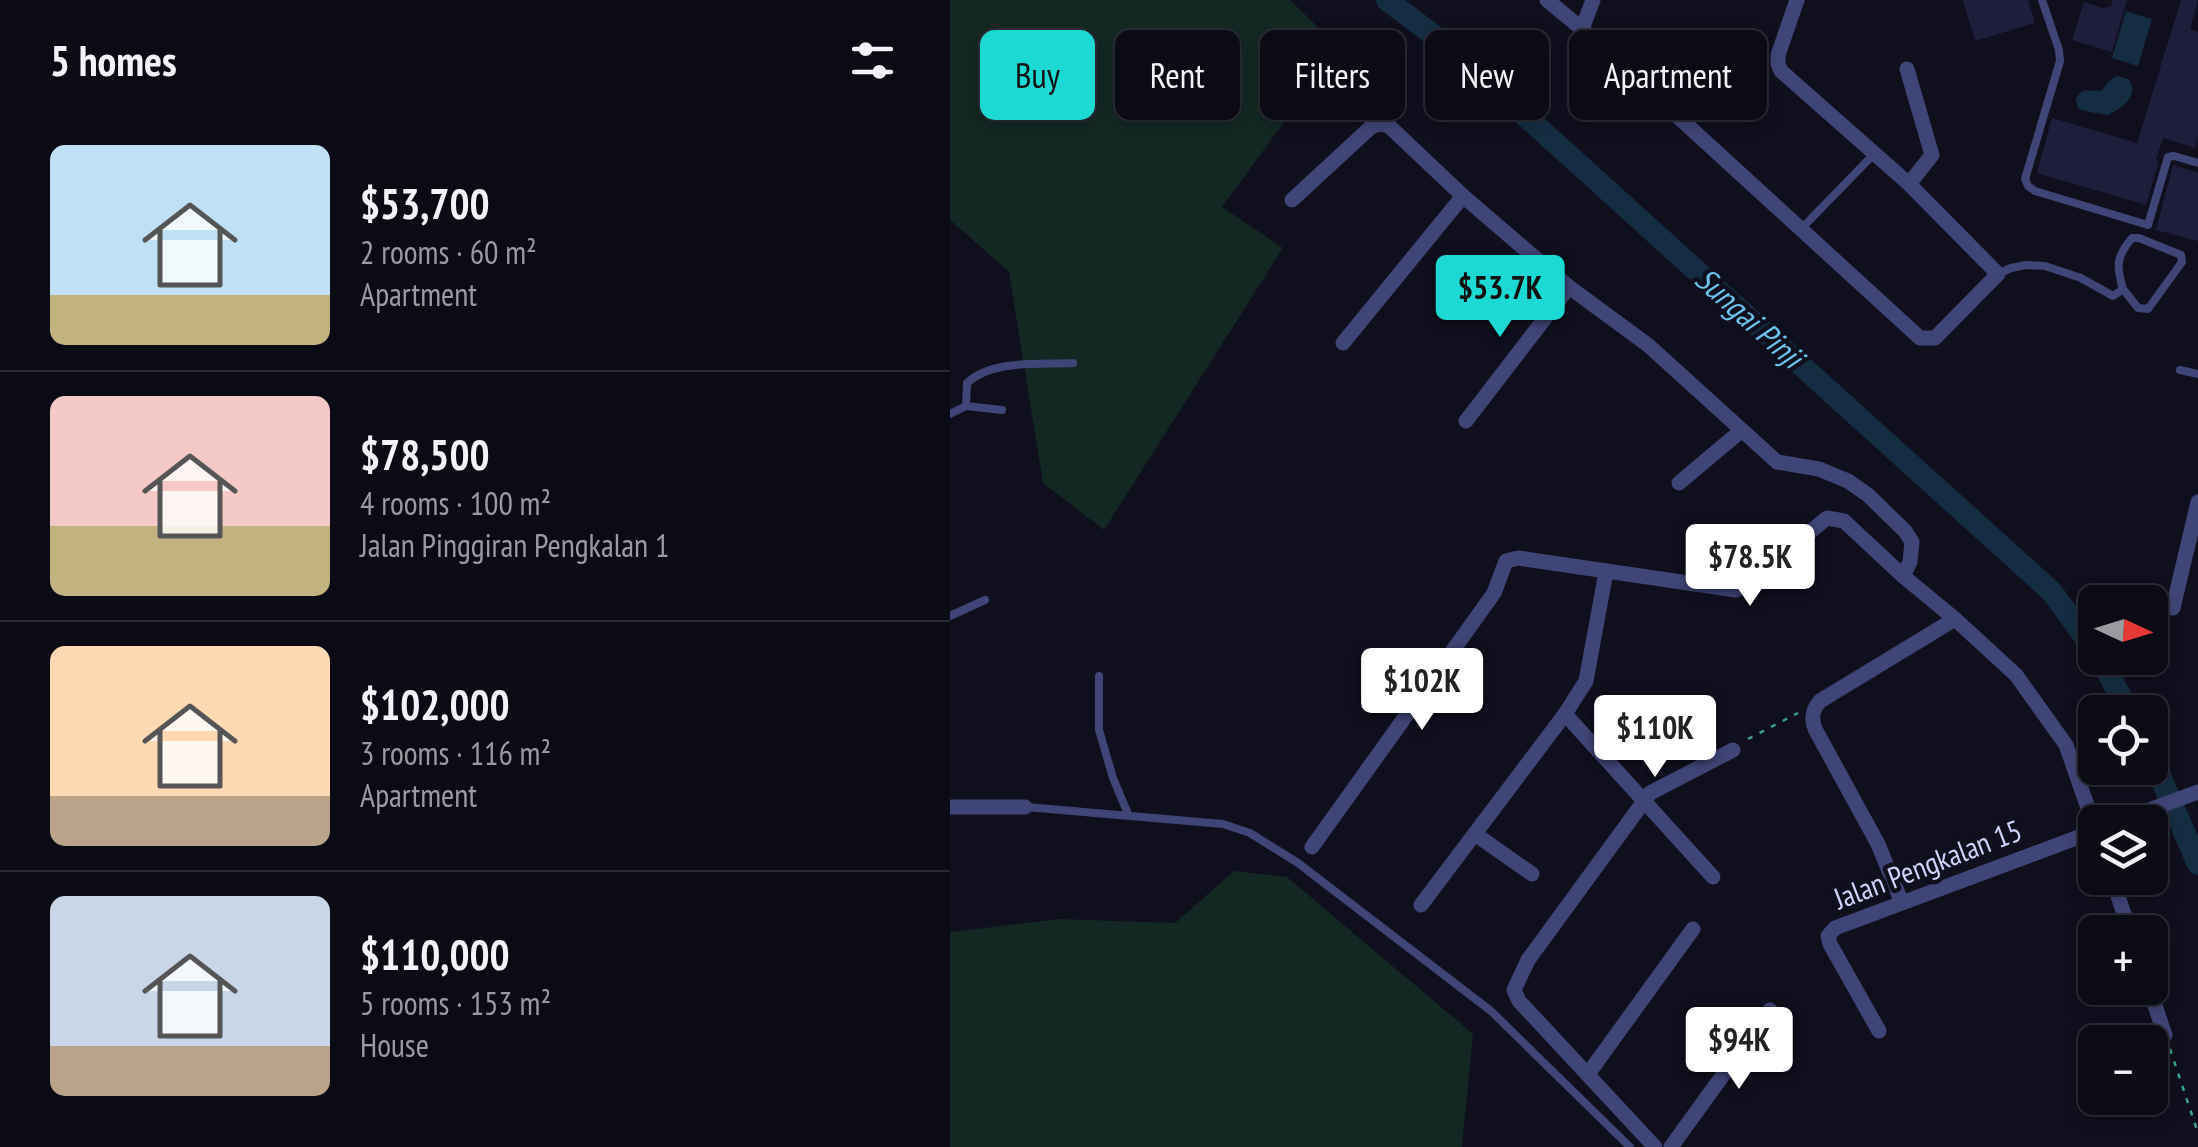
<!DOCTYPE html>
<html lang="en">
<head>
<meta charset="utf-8">
<style>
	:root { --surface:#0b0b16; --page:#191923; --text:#f1f3f6; --muted:#9a9ba1; --line:#2b2b35; --accent:#1cdad3 }
	body { margin:0; font-family:"PT Sans Narrow",sans-serif; background:var(--page); color:var(--text); height:100vh; display:flex; flex-direction:column; font-size:38px; white-space:nowrap }
	* { box-sizing:border-box; margin:0 }
	p { font-size:32px; color:var(--muted) }
	.icon { flex:none; width:55px; height:55px; fill:none; stroke:currentColor; stroke-width:2; stroke-linecap:round; stroke-linejoin:round }
	.map { position:relative; flex:1; overflow:hidden }
	.sheet { display:flex; flex-direction:column; background:var(--surface); width:950px }
	.sheet>* { flex:none }
	.hud { position:absolute; left:30px; top:30px; width:950px; height:90px; display:flex; gap:20px }
	.needle { width:65px; rotate:94deg }
	.tools { position:absolute; left:1128px; top:585px; display:grid; gap:20px }
	.tools a { display:grid; place-items:center; width:90px; height:90px; border-radius:15px; background:var(--surface); box-shadow:0 5px 15px #0003,0 0 0 2px var(--line); font-size:50px }
	.price { position:absolute; translate:-50% -85px; padding:0 22px; border-radius:10px; background:#fff; color:#222; font-size:32px; line-height:65px; filter:drop-shadow(0 2px 5px #0008) }
	.price::after { content:''; position:absolute; left:50%; top:60px; width:30px; height:22px; margin-left:-15px; background:inherit; clip-path:polygon(0 0,100% 0,50% 100%) }
	.price.selected { background:var(--accent); color:#111 }
	ul { padding:0; list-style:none }
	li { display:flex; align-items:center; gap:30px; height:250px; padding:0 50px }
	li+li { border-top:2px solid var(--line) }
	li span { display:grid; place-items:center; flex:none; width:280px; height:200px; border-radius:15px; color:#555 }
	li>.icon { margin-inline-start:auto }
	span .icon { width:120px; height:120px; fill:#fffc; stroke-width:1 }
	li b { font-size:42px }
	h2 { display:flex; justify-content:space-between; align-items:center; height:120px; padding:0 50px; font-size:42px }
	.chip { padding:0 35px; border-radius:15px; background:var(--surface); box-shadow:0 5px 15px #0003,0 0 0 2px var(--line); font-size:35px; line-height:90px }
	.chip.selected { background:var(--accent); color:#111 }
	main { display:flex; flex:1; min-height:0 }
	.map>svg:first-child { display:block }
	.green { fill:#132723 }
	.water { fill:#152d42 }
	.lines { fill:none; stroke-linecap:round; stroke-linejoin:round }
	.river { stroke:#152d42; stroke-width:22 }
	.building { fill:#1f1d3c }
	.path { stroke:#3ca28e; stroke-width:2.5; stroke-dasharray:5 8; stroke-linecap:butt }
	.service { stroke:#404577; stroke-width:8 }
	.minor { stroke:#404577; stroke-width:15 }
	.labels { text-anchor:middle; stroke-width:9; stroke-linejoin:round; paint-order:stroke }
	.street-label { font-size:30px; fill:#d1d2f9; stroke:#0f0f1e }
	.water-label { font-size:32px; font-style:italic; fill:#6dc3ec; stroke:#0f0f1e }
</style>
</head>
<body>
<main>
<section class="sheet">
<h2>5 homes<svg class="icon" aria-label="filters" viewBox="0 0 24 24"><path d="M4 7h16M4 17h16"/><circle cx="9" cy="7" r="2"/><circle cx="15" cy="17" r="2"/></svg></h2>
<ul>
<li><span style="background:linear-gradient(#bfe0f5 75%,#c2b280 0)"><svg class="icon" aria-label="home" viewBox="0 0 24 24"><path d="M3 11l9-7 9 7M6 9v11h12V9"/></svg></span><div><b>$53,700</b><p>2 rooms · 60 m²</p><p>Apartment</p></div></li>
<li><span style="background:linear-gradient(#f6c9c9 65%,#c2b280 0)"><svg class="icon" aria-label="home" viewBox="0 0 24 24"><path d="M3 11l9-7 9 7M6 9v11h12V9"/></svg></span><div><b>$78,500</b><p>4 rooms · 100 m²</p><p>Jalan Pinggiran Pengkalan 1</p></div></li>
<li><span style="background:linear-gradient(#ffd9b3 75%,#b9a48a 0)"><svg class="icon" aria-label="home" viewBox="0 0 24 24"><path d="M3 11l9-7 9 7M6 9v11h12V9"/></svg></span><div><b>$102,000</b><p>3 rooms · 116 m²</p><p>Apartment</p></div></li>
<li><span style="background:linear-gradient(#c9d6e8 75%,#b9a48a 0)"><svg class="icon" aria-label="home" viewBox="0 0 24 24"><path d="M3 11l9-7 9 7M6 9v11h12V9"/></svg></span><div><b>$110,000</b><p>5 rooms · 153 m²</p><p>House</p></div></li>
</ul>
</section>
<div class="map">
<svg width="1248" height="1147" viewBox="0 0 1248 1147">
	<rect width="100%" height="100%" fill="#0f0f1e"/>
	<path class="green" d="M0,0H340L389,47L272,207L333,248L154,530L93,483L59,272L0,220Z
		M284,871L337,877L523,1034L512,1147H0V932L110,919L225,923Z"/>
	<path class="water" d="M1176,11L1202,19L1188,66L1162,58Z
		M1167,76L1178,79C1190,95 1173,108 1158,115L1134,111L1128,108L1126,99C1133,85 1140,93 1152,90L1160,80Z"/>
	<g class="lines">
		<path class="river" d="M437,0L499,47L1102,592L1145,651
			M1150,658L1179,712
			M1200,753L1248,864"/>
	</g>
	<path class="building" d="M1013,0H1078L1085,23L1025,41Z
		M1162,0H1177L1162,52L1122,40L1134,2L1156,9L1157,6L1161,7Z
		M1231,0H1248L1240,29L1248,32V137L1245,148L1213,138L1206,160L1209,161L1196,205L1087,173L1102,118L1187,143Z
		M1223,165L1248,173V241L1206,230Z"/>
	<g class="lines">
		<path class="path" d="M798,739L848,713
			M1220,1049L1248,1133"/>
		<path class="service" d="M1092,0L1109,50L1110,61L1075,179L1078,186L1085,191L1198,225L1218,157L1224,156L1248,163
			M852,228L924,154
			M1048,274L1061,268L1076,265L1095,266L1131,278L1163,296L1173,289C1166,266 1166,257 1182,238H1189L1231,255L1232,262L1198,309L1188,308L1173,289
			M1230,370L1248,374
			M16,406L17,383C43,359 90,365 123,363
			M0,414L16,406L52,410
			M0,616L35,600
			M149,676V730L163,778L178,814
			M76,807L273,824L300,833L348,863L541,1011L680,1147"/>
		<path class="minor" d="M597,0L632,29L970,338H985L1048,274L959,184L831,71L828,64V55L847,0
			M632,29L643,0
			M957,69L982,155L959,184
			M342,200L421,127L430,124L439,126L513,196L619,287L698,345L827,462L869,469L898,481L918,495L955,531L962,542L960,562L953,576
			M393,343L513,196
			M516,421L619,287
			M729,483L792,430
			M1223,608L1248,502
			M615,714L763,877
			M0,807H75
			M1166,822L1248,792
			M525,834L582,874
			M362,847L544,593L556,561L568,558L786,590L794,586L877,518L894,521L953,576L1005,619
			M1162,878L1180,932
			M952,903L928,844L865,729C861,718 862,710 870,701L1005,619L1066,675L1116,745L1145,828
			M471,905L615,714L636,681L656,572
			M1199,988L1215,1035
			M929,1031L880,944L878,936L885,928L1145,831
			M638,1074L743,929
			M705,1147L569,1001L564,990L578,960L700,793L783,750
			M721,1147L820,1010"/>
	</g>
	<g class="labels">
		<g class="street-label">
			<text transform="translate(978 865) rotate(-21)" y="10">Jalan Pengkalan 15</text>
		</g>
		<g class="water-label">
			<text transform="translate(799 318) rotate(42)" y="11">Sungai Pinji</text>
		</g>
	</g>
</svg>
<div class="tools">
<a><svg class="needle" viewBox="-14 -14 28 28"><path d="M0-13l5 13h-10z" fill="#e53935"/><path d="M0 13l5-13h-10z" fill="#9a9ba1"/></svg></a>
<a><svg class="icon" aria-label="locate" viewBox="0 0 24 24"><circle cx="12" cy="12" r="6"/><path d="M12 2v4M12 18v4M2 12h4M18 12h4"/></svg></a>
<a><svg class="icon" aria-label="layers" viewBox="0 0 24 24"><path d="M12 4l9 5-9 5-9-5zM3 14l9 5 9-5"/></svg></a>
<a>+</a>
<a>−</a>
</div>
<b class="price selected" style="left:550px;top:340px">$53.7K</b>
<b class="price" style="left:800px;top:609px">$78.5K</b>
<b class="price" style="left:472px;top:733px">$102K</b>
<b class="price" style="left:705px;top:780px">$110K</b>
<b class="price" style="left:789px;top:1092px">$94K</b>
<div class="hud">
<a class="chip selected">Buy</a>
<a class="chip">Rent</a>
<a class="chip">Filters</a>
<a class="chip">New</a>
<a class="chip">Apartment</a>
</div>
</div>
</main>
</body>
</html>
